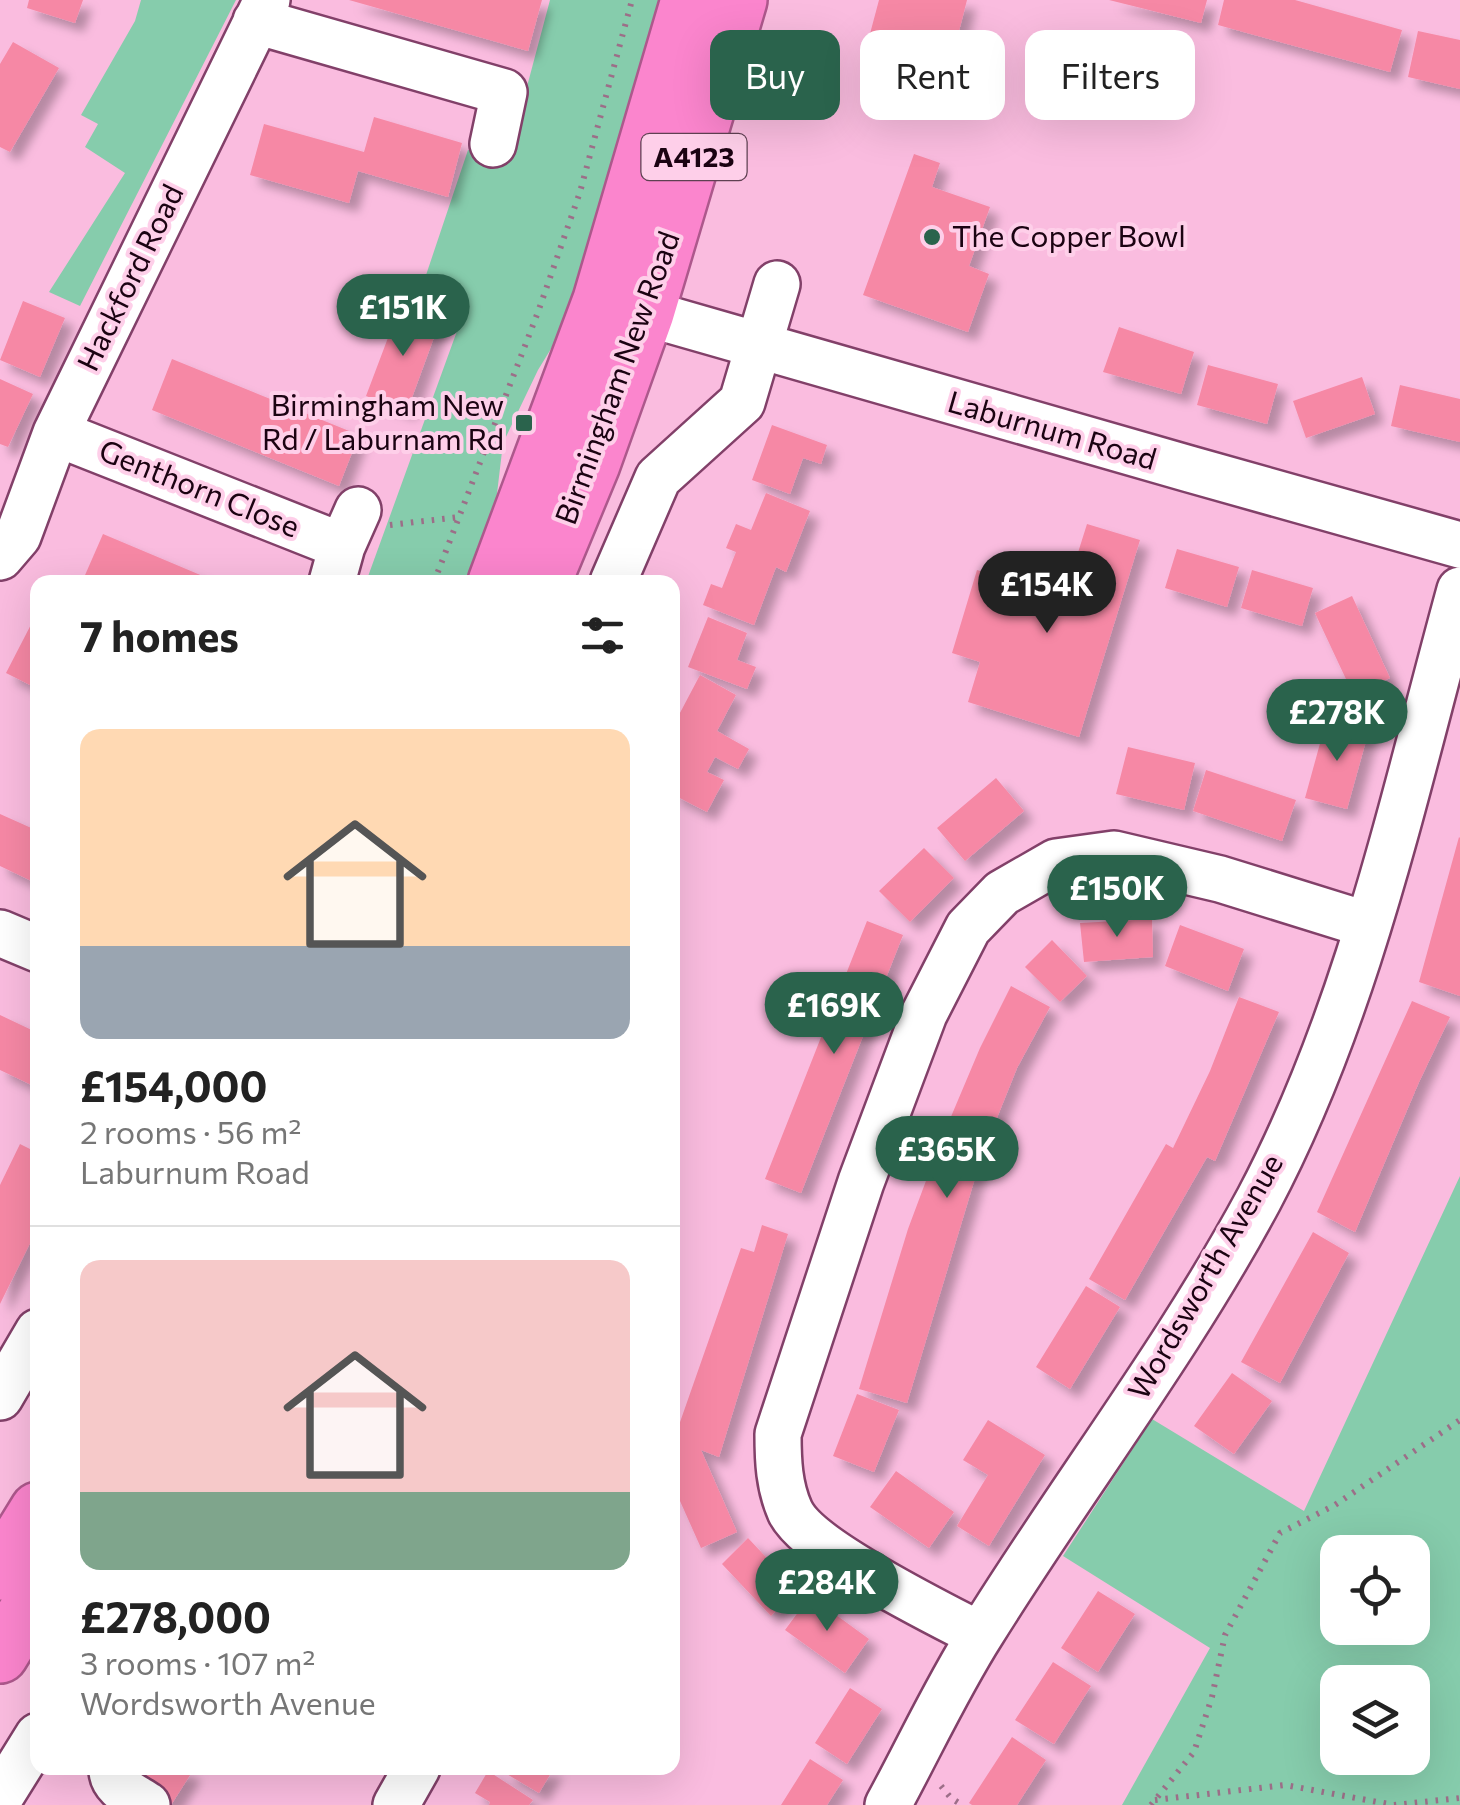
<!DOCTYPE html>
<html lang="en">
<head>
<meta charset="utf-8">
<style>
	:root { --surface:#fff; --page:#f2f2f2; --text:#222; --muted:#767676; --line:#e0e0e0; --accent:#2a634c }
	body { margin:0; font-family:Commissioner,sans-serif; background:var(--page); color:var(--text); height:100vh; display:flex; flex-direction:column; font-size:38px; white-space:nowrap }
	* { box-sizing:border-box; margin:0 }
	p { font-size:32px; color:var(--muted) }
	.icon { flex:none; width:55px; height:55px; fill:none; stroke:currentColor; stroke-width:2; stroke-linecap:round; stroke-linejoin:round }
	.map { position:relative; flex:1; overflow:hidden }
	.drawer { position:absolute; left:30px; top:575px; width:650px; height:1200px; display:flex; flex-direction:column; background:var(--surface); border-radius:20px; box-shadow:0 10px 40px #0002 }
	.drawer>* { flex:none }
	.guide { position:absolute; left:710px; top:30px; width:600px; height:90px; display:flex; gap:20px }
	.controls { position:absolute; left:1320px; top:1535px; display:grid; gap:20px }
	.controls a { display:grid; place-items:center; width:110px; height:110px; border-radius:20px; background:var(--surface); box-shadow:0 10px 40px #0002; font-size:50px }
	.price { position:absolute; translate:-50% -85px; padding:0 22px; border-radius:35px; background:var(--accent); color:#fff; font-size:32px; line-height:65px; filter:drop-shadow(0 2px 5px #0008) }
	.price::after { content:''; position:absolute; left:50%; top:60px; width:30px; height:22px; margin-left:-15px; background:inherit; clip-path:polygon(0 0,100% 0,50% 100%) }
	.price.active { background:#222; color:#fff }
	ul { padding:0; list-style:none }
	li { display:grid; align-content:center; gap:20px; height:530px; padding:0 50px }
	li+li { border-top:2px solid var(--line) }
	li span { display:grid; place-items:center; height:310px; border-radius:20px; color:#555 }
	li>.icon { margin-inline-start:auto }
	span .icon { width:180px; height:180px; fill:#fffc; stroke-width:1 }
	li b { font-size:42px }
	h2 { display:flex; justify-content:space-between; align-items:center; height:120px; padding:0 50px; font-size:42px }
	.pill { padding:0 35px; border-radius:20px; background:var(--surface); box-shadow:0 10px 40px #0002; font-size:35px; line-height:90px }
	.pill.active { background:var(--accent); color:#fff }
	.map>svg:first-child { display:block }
	.green { fill:#86ccac; fill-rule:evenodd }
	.building { fill:#f688a5; filter:url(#shadow) }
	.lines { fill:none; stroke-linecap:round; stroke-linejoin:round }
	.minor-casing { stroke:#824069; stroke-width:50 }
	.highway-casing { stroke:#ad588c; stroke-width:60 }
	.path { stroke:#9c6e88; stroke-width:6; stroke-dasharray:2.5 8; stroke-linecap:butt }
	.minor { stroke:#fff; stroke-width:45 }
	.highway { stroke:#fb85cd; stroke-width:55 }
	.poi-dot { fill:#2a634c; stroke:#fecfe9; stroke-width:4 }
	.labels { text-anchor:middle; stroke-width:8; stroke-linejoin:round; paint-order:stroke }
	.shield { fill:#fecfe9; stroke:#5f4052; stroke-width:2.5 }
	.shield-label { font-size:28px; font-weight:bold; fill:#1b0312 }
	.poi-label { font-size:30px; fill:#1b0312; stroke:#fecfe9; text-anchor:start }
	.street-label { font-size:30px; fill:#1b0312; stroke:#fecfe9 }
</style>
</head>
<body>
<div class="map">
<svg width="1460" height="1805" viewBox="0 0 1460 1805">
	<defs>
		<filter id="shadow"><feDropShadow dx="9" dy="9" stdDeviation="5" flood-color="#0004"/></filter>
	</defs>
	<rect width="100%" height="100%" fill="#fabcdf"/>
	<path class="green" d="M141,0H236L80,306L49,292L125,173L85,147L98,124L81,115L135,21Z
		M550,0H659L571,316L538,370L503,443L494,519L469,582H366L461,320L421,290L468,150L508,158Z
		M1460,1176V1805H1122L1210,1648L1063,1556L1152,1419L1304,1511ZM1412,1552V1628H1338V1552ZM1412,1682V1758H1338V1682Z"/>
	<path class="building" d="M29,0H83L75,23L27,8Z
		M349,0H542L528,51Z
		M879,0H967L950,66L867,45Z
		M1109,0H1207L1201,23Z
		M1224,0H1295L1402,30L1390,72L1218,25Z
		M1418,31L1460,40V89L1408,77Z
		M13,42L59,68L10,152L0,147V64Z
		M374,117L462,143L448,197L358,171L349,203L250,175L264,124L364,152Z
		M914,154L940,163L932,187L990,207L969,266L989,274L968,332L863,295Z
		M23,301L65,318L40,377L0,360Z
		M400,306L440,321L407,411L366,396Z
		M1119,327L1194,352L1181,394L1103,372Z
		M172,359L359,435L339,486L152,410Z
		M1208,365L1278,384L1267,424L1197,405Z
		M1362,377L1375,414L1306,438L1293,401Z
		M0,379L33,394L8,447L0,444Z
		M1400,385L1460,399V442L1391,426Z
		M772,425L827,445L821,464L803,458L790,494L752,480Z
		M766,493L810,511L786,572L776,567L754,625L703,605L711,584L722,588L736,552L726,548L736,524L751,530Z
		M1087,524L1140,540L1079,737L968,702L980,662L952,653L977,570L1064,597Z
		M103,534L217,582H82Z
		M1177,549L1239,567L1227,607L1165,588Z
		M1252,570L1313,588L1302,626L1241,608Z
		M1352,596L1390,678L1353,694L1315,613Z
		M38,611V689L6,673Z
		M708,617L747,633L737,660L756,667L747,689L688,667Z
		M700,675L736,695L717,731L749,749L738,769L715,757L707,772L724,780L707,812L672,794V728Z
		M1327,718L1369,730L1347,809L1305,798Z
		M1128,747L1195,763L1184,810L1116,794Z
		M1206,770L1296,800L1282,841L1193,811Z
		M996,778L1024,811L965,861L937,828Z
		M0,814L38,831V884L0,866Z
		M1459,837L1460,838V996L1419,982Z
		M924,848L954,878L910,922L879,891Z
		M1152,919L1153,957L1084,962L1080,923Z
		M867,921L903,935L801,1193L765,1179Z
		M1180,925L1244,949L1228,991L1165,966Z
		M1052,940L1087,976L1060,1002L1025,967Z
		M1011,986L1050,1007L1017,1068L982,1155L907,1403L859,1389L908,1229L942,1138L980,1048Z
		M1239,997L1279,1012L1215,1161L1207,1157L1125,1300L1089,1279L1166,1144L1173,1148L1210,1071Z
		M1412,1001L1450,1017L1419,1082L1355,1232L1317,1212Z
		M0,1015L38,1033V1088L0,1070Z
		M20,1144L38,1153V1227L0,1304V1185Z
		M762,1225L788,1234L719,1457L701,1450L737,1532L701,1548L672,1483V1445L741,1248L754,1252Z
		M1313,1232L1349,1253L1280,1383L1241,1362Z
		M1086,1286L1120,1307L1070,1389L1036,1367Z
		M1232,1373L1272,1401L1234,1454L1194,1426Z
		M857,1394L899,1410L874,1472L833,1456Z
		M988,1420L1045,1455L989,1546L957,1526L988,1475L963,1460Z
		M896,1471L954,1512L929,1548L870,1507Z
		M748,1538L797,1590L771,1616L722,1564Z
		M1098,1591L1135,1614L1098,1672L1061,1648Z
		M810,1596L869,1639L845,1673L785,1630Z
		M1053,1662L1091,1686L1054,1744L1015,1720Z
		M850,1688L882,1709L847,1764L815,1743Z
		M1012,1737L1046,1760L1017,1805H972L969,1803Z
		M810,1759L843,1780L827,1805H781Z
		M139,1768H184L192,1772L171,1805H164L129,1784Z
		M508,1768H554L539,1793L505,1773Z
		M488,1771L533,1800L529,1805H489L490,1802L475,1793Z"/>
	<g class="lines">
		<defs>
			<path id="minor" d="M256,21L504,92L493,144
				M646,313C917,390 1188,470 1460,545
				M56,433L342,546
				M0,557L18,536L56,433L267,0
				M332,582L342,546L358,510
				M613,582L658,478L742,402L777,284
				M0,933L38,949
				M0,1397L38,1332
				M980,1635C938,1613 808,1550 790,1511C779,1486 778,1461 778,1434L861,1182L924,1014L968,928L1002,893L1056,862L1114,854L1220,879L1368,925
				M112,1768C111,1787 132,1795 147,1805
				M0,1797L38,1736
				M396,1805L417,1768
				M888,1805C919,1748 947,1687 982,1632C1072,1487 1178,1350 1259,1199C1359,1010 1404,794 1460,590"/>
			<path id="highway" d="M496,582L601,300L689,0
				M543,582L592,464L646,313L739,0
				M0,1572L38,1510
				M0,1655L38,1593"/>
		</defs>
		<use href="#minor" class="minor-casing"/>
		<use href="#highway" class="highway-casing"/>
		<path class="path" d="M390,525L459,517
			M434,582L538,312L580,192L632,0
			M941,1786L951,1798L962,1805
			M1155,1800L1285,1785L1394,1805L1460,1798
			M1151,1805L1194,1752L1212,1697L1225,1635L1280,1533L1335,1505L1460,1420"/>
		<use href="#minor" class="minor"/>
		<use href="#highway" class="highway"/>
	</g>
	<g class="poi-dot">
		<circle cx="932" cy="237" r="10"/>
		<rect x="514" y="413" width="20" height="20" rx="5"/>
	</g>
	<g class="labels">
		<rect class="shield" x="641.5" y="134" width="105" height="46" rx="8"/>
		<g class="shield-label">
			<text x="694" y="167">A4123</text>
		</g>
		<g class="poi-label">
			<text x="952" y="247">The Copper Bowl</text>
			<text x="504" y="416" text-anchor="end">Birmingham New<tspan x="504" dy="34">Rd / Laburnam Rd</tspan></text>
		</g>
		<g class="street-label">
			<text transform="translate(131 278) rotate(-64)" y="10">Hackford Road</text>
			<text transform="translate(618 378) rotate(-70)" y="10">Birmingham New Road</text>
			<text transform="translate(1052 431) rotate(16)" y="10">Laburnum Road</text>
			<text transform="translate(199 489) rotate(22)" y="10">Genthorn Close</text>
			<text transform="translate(1206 1277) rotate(-60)" y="10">Wordsworth Avenue</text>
		</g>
	</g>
</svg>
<div class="controls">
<a><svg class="icon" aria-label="locate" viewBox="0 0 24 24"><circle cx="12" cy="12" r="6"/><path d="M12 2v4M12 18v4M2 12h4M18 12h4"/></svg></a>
<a><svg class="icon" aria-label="layers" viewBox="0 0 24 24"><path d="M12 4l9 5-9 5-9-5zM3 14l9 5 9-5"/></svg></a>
</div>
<b class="price" style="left:403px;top:359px">£151K</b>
<b class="price active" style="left:1047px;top:636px">£154K</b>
<b class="price" style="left:1337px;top:764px">£278K</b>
<b class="price" style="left:1117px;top:940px">£150K</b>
<b class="price" style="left:834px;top:1057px">£169K</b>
<b class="price" style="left:947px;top:1201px">£365K</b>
<b class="price" style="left:827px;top:1634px">£284K</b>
<div class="guide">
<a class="pill active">Buy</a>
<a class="pill">Rent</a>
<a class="pill">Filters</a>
</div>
<section class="drawer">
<h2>7 homes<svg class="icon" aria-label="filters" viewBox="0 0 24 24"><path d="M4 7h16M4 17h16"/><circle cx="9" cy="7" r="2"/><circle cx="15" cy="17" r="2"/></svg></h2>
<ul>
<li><span style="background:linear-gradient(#ffd9b3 70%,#9aa5b1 0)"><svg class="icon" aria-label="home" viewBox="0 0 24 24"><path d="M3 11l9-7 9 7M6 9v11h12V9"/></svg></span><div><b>£154,000</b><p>2 rooms · 56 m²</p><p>Laburnum Road</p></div></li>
<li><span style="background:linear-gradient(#f6c9c9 75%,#7fa58c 0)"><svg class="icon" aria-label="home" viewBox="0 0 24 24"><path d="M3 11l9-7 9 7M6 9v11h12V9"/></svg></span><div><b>£278,000</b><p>3 rooms · 107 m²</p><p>Wordsworth Avenue</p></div></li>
</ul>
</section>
</div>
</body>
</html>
